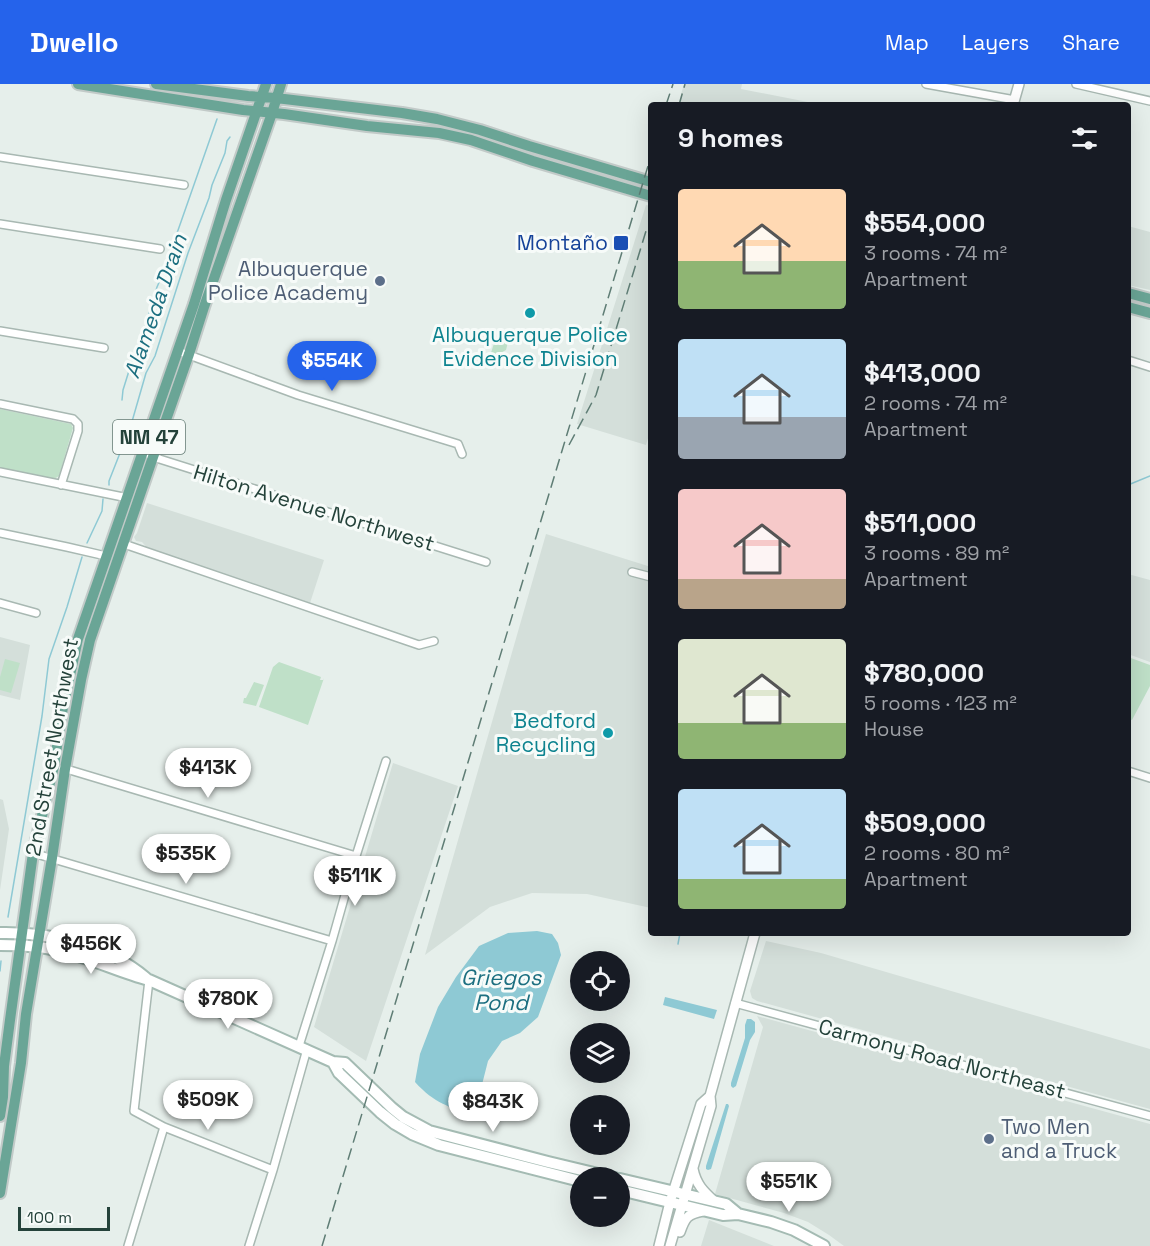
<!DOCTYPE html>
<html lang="en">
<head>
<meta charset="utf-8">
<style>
	:root { --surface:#171b24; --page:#20242c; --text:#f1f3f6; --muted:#9ea1a6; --accent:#2563eb }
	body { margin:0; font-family:"Space Grotesk",sans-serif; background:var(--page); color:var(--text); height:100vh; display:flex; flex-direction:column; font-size:22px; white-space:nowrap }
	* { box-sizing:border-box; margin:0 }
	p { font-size:20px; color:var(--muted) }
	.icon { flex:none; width:33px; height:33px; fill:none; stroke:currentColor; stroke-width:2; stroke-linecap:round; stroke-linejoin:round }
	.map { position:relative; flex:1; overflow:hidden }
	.sheet { position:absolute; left:648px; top:18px; width:483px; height:834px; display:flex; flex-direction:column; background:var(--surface); border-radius:6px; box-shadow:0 6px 24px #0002 }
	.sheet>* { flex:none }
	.tools { position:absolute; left:570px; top:867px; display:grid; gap:12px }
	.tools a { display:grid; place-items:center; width:60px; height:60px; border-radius:50%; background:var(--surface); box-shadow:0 6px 24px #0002; font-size:30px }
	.scale { position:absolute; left:18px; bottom:15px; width:92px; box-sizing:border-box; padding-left:6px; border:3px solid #24423a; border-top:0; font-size:16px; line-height:21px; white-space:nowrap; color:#24423a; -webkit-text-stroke:4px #f7fbf9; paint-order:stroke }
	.price { position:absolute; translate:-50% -51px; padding:0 14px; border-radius:21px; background:#fff; color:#222; font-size:20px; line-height:39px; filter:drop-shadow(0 2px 3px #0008) }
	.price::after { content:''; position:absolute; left:50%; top:36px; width:18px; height:14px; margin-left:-9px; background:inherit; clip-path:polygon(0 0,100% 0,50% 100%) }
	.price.current { background:var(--accent); color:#fff }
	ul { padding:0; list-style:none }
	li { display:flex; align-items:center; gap:18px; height:150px; padding:0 30px }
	li span { display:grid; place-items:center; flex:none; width:168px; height:120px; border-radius:6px; color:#555 }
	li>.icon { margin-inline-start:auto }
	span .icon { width:72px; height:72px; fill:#fffc; stroke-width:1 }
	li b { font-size:26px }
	h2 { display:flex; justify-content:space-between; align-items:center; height:72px; padding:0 30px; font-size:26px }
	header { display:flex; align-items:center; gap:36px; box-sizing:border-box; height:84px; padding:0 30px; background:var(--accent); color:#fff }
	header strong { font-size:28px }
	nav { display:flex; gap:33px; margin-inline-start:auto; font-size:21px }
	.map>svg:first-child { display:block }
	.built { fill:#d4dfda }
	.green { fill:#bfe0c8 }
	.water { fill:#8ec9d4 }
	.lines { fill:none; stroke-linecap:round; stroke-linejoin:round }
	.stream { stroke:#8ec9d4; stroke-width:1.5 }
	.minor-casing { stroke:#a8b8b2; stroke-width:10 }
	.tertiary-casing { stroke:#a8b8b2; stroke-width:12 }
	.secondary-casing { stroke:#a4bbb3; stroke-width:14 }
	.primary-casing { stroke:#c2cac8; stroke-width:14 }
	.minor { stroke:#fff; stroke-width:7 }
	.tertiary { stroke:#fff; stroke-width:9 }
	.secondary { stroke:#fff; stroke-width:10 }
	.primary { stroke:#6aa596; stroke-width:10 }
	.rail { stroke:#5f7d75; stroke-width:1.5; stroke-dasharray:12 6; stroke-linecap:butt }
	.transit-dot { fill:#1a4fb4; stroke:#f7fbf9; stroke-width:2 }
	.service-dot { fill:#5c6f8a; stroke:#f7fbf9; stroke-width:2 }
	.culture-dot { fill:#0f9aa8; stroke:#f7fbf9; stroke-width:2 }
	.labels { text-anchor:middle; stroke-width:6; stroke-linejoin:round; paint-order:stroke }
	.shield { fill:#f7fbf9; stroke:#637a73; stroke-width:1.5 }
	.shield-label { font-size:20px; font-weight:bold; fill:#24423a }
	.transit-label { font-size:21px; fill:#164399; stroke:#f7fbf9; text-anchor:end }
	.service-label { font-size:21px; fill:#4e5e75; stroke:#f7fbf9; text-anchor:end }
	.culture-label { font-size:21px; fill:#0d838f; stroke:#f7fbf9 }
	.street-label { font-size:21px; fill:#24423a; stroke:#f7fbf9 }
	.water-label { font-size:22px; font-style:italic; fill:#1c6f80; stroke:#f7fbf9 }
</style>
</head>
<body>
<header>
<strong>Dwello</strong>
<nav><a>Map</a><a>Layers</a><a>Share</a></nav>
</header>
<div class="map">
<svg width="1150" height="1162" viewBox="0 0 1150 1162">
	<rect width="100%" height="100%" fill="#e6efeb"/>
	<path class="built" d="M684,0H742L741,5L823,21H678Z
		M646,121L651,122V344L646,361L577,340Z
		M1128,142L1150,148V206L1128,201Z
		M147,419L324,476L310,519L149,466L142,458L136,457L134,453L137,449Z
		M546,450L651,483V824L587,810L532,809L490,823L425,871Z
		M1128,490L1150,496V578L1128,570Z
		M0,553L30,561L20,616L0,611Z
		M393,679L458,702L366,977L314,943Z
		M0,715L3,716L9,745L0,806Z
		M766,857L821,869L1150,965V1025L757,917L752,914L750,907Z
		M757,932L1150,1040V1162H844L829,1151L808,1138L784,1129L715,1110L763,943Z
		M709,1136L774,1162H701Z"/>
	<path class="green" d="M497,250L509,254L506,266L489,275Z
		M0,325L71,340L73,344L59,392L54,395L0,385Z
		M1128,573L1150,581V602L1132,636L1128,635Z
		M5,575L20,579L11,609L0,606V593Z
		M279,578L321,593L320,596H323L324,594L308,641L259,623L273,583Z
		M254,598L264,601L256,622L243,619L244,614H246Z"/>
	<path class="water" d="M537,847L552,850L558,859L561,871L538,933L520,949L502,957L488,977L474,1032C448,1022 435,1020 415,998L420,970L438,923L456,893L479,862L508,849Z
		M665,913L717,926L714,935L663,921Z
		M747,935H751L755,938V948L750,956L736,1002L733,1004L731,1002V999L745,954V941Z
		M726,1020H728L729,1022L712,1082L711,1085L708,1086L706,1085V1082Z"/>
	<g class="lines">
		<path class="stream" d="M122,316L123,306L133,274L143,250L157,203L169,176L176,152L217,35
			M109,401V397L131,341L146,289L155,272L188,169L209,114L212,101L225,69L227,57L230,53
			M1128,401L1150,392
			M87,459L102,427L103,415
			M8,833L42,632L49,575L67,523L82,473
			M678,860L680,849
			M0,887L1,877"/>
		<defs>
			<path id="minor" d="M926,0L1015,16
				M1076,0L1150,17
				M0,73L184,101
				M0,140L160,165
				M0,247L104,264
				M178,267L298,311L458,360L462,370
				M1128,276L1150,283
				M0,320L68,334L73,335L78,340V347L61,401
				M150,372L486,478
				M0,388L128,414
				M0,449L67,463L106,472
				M124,460L419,561L434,557
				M632,488L651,493
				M0,519L36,529
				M63,684L356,772
				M1128,687L1150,694
				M33,769L332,857
				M149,896L134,1027L164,1043L273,1086
				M735,919L1150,1032
				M299,962L332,857L356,772L386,677
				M128,1162L164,1043
				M249,1162L273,1086L307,965"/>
			<path id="tertiary" d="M1013,21L1019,0
				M693,1085C696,1100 703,1107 714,1117
				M680,1148C685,1134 687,1130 703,1127
				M659,1162L670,1118L701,1020L710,1012
				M670,1162L711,1022L710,1012L755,849"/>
			<path id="secondary" d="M0,849C51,848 107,861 146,894
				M0,861C20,861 41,862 60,867C91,874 119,888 149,896L333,978L345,979L392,1024L403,1033L429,1047L548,1078L615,1094
				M333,978L339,989L380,1028L395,1040L412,1050L439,1061L580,1097
				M620,1095L726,1120L738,1130
				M620,1106L723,1131L738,1130L771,1138L794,1146L824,1162"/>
			<path id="primary" d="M78,0L243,26L284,30L367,42L439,49L471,56L533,77L651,112
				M156,0L248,12L276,14L402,29L437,35L480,46L529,62L651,98
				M1128,209L1150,215
				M1128,223L1150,229
				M0,1032L3,1013L4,982L10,936L33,769L54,682L63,623L78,555L194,220L226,116L266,0
				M0,1109L21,979L26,930L52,774L65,685L81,596L90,556L153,373L189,270L204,223L272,29L281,0"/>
		</defs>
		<use href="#minor" class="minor-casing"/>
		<use href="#tertiary" class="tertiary-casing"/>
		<use href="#secondary" class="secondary-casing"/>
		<use href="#primary" class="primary-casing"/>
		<use href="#minor" class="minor"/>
		<use href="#tertiary" class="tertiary"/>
		<use href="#secondary" class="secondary"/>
		<use href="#primary" class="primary"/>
		<path class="rail" d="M666,21L673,0
			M679,21L685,0
			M569,361L596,311L646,147
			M322,1162L651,72"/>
	</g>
	<rect class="transit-dot" x="613" y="151" width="16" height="16" rx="3"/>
	<g class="service-dot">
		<circle cx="380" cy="197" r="6"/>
		<circle cx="989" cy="1055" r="6"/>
	</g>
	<g class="culture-dot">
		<circle cx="530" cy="229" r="6"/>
		<circle cx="608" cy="649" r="6"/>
	</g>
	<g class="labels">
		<rect class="shield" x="113" y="336" width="72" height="34" rx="4.5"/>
		<g class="shield-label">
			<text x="149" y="360">NM 47</text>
		</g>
		<g class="transit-label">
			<text x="608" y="166">Montaño</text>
		</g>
		<g class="service-label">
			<text x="368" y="192">Albuquerque<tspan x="368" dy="24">Police Academy</tspan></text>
			<text x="1001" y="1050" text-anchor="start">Two Men<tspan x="1001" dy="24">and a Truck</tspan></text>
		</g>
		<g class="culture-label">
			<text x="530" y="258">Albuquerque Police<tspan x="530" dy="24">Evidence Division</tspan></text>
			<text x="596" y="644" text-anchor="end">Bedford<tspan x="596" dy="24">Recycling</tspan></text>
		</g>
		<g class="street-label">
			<text transform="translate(314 424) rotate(17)" y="7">Hilton Avenue Northwest</text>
			<text transform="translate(52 663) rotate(-80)" y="7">2nd Street Northwest</text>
			<text transform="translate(942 975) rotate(15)" y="7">Carmony Road Northeast</text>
		</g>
		<g class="water-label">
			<text transform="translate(155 222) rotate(-71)" y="8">Alameda Drain</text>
			<text x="501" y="901">Griegos<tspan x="501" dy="25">Pond</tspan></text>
		</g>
	</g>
</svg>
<div class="tools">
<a><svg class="icon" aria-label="locate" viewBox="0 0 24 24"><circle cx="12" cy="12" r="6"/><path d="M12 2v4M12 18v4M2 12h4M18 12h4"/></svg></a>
<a><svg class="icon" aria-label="layers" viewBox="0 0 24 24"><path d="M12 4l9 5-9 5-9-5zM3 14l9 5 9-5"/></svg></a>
<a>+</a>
<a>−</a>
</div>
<div class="scale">100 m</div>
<b class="price current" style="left:332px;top:308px">$554K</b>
<b class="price" style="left:208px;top:715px">$413K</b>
<b class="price" style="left:186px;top:801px">$535K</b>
<b class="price" style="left:355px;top:823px">$511K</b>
<b class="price" style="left:91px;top:891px">$456K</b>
<b class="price" style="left:228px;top:946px">$780K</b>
<b class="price" style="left:208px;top:1047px">$509K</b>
<b class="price" style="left:493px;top:1049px">$843K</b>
<b class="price" style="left:789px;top:1129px">$551K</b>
<section class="sheet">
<h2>9 homes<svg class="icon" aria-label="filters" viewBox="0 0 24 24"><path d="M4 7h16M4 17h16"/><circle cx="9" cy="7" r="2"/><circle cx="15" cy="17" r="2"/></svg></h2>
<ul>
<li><span style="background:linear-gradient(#ffd9b3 60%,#8fb573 0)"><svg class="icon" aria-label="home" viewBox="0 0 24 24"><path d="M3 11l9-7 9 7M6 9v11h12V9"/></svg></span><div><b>$554,000</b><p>3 rooms · 74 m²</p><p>Apartment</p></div></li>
<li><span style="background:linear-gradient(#bfe0f5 65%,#9aa5b1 0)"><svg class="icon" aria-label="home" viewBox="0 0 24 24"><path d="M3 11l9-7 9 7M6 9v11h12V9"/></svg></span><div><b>$413,000</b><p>2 rooms · 74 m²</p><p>Apartment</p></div></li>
<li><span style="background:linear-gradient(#f6c9c9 75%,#b9a48a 0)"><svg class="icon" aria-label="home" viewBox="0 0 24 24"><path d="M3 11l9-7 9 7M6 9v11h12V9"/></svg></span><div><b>$511,000</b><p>3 rooms · 89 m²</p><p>Apartment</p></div></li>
<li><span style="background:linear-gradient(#dfe7d0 70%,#8fb573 0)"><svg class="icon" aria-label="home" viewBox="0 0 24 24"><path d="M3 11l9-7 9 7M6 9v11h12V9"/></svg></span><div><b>$780,000</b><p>5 rooms · 123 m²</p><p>House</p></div></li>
<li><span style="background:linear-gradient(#bfe0f5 75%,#8fb573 0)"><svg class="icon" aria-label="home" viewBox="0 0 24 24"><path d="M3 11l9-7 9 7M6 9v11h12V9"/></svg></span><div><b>$509,000</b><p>2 rooms · 80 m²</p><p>Apartment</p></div></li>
</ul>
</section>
</div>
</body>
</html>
